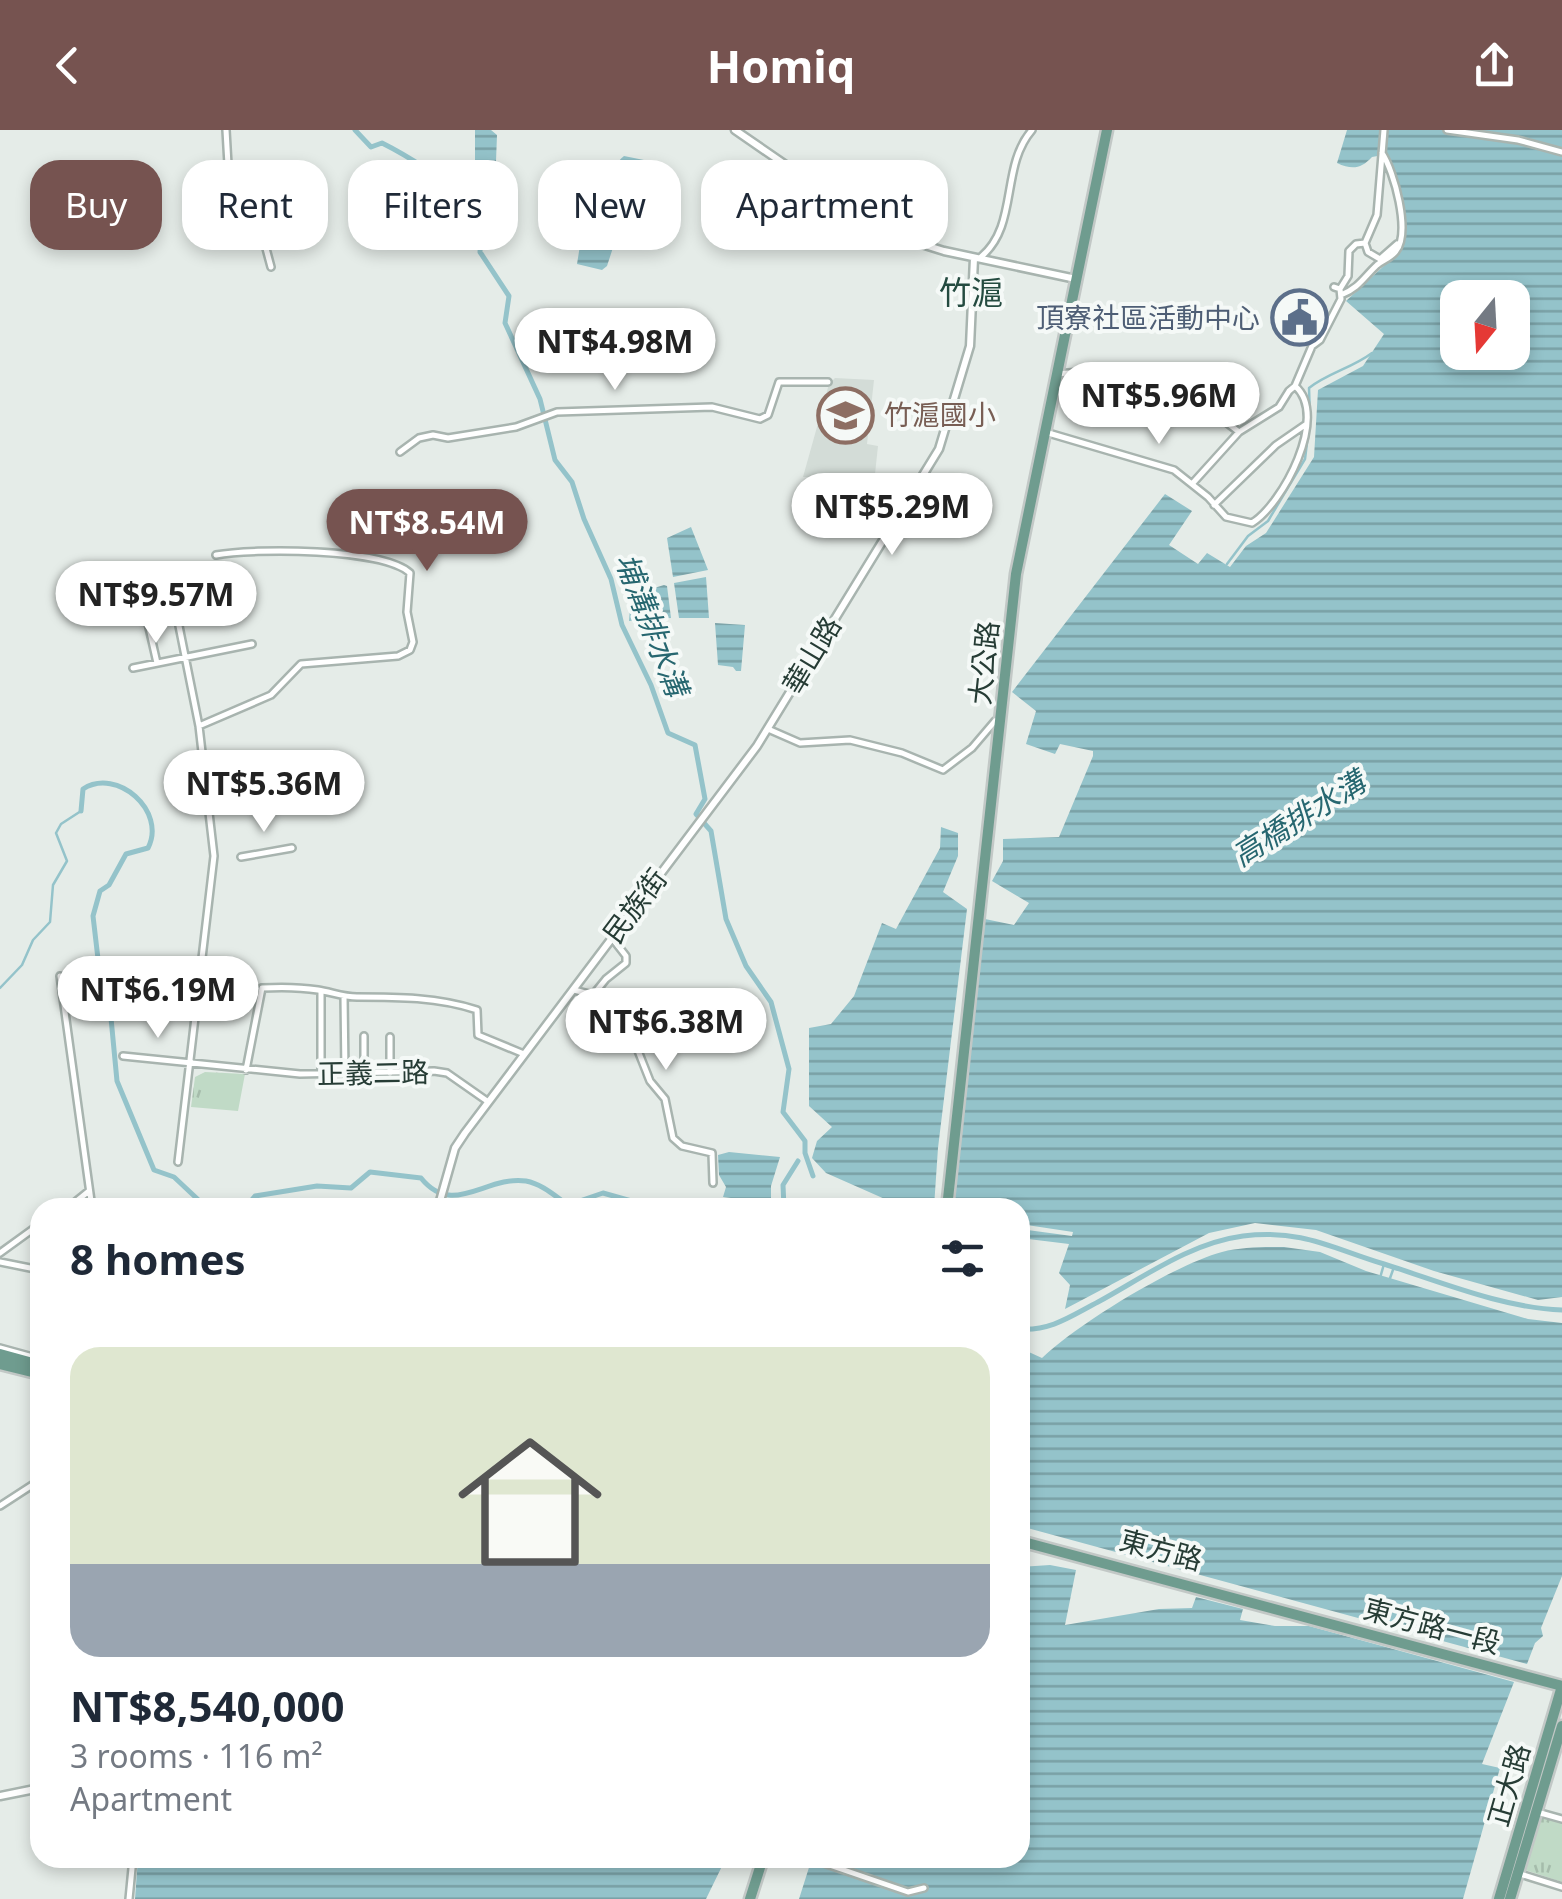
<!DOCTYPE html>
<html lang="en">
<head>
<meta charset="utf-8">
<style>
	:root { --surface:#fff; --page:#f2f2f3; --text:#1f2937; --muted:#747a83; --line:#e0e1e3; --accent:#765350 }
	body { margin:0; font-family:"Noto Sans","Noto Sans TC",sans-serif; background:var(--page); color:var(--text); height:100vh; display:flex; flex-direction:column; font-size:38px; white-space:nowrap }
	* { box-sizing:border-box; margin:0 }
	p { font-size:32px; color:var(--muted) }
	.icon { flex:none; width:55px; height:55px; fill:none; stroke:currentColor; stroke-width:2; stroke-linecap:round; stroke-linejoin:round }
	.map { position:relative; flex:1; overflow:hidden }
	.side { position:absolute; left:30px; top:1068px; width:1000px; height:670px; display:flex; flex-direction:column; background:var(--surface); border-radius:30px; box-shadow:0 5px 15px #0003 }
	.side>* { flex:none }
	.top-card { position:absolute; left:30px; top:30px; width:1000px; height:90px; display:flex; gap:20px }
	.needle { width:65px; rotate:198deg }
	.buttons { position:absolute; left:1440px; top:150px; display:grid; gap:20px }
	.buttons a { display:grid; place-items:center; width:90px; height:90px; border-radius:20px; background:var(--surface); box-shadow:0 5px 15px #0003; font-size:50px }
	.price { position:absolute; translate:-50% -85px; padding:0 22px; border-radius:35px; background:#fff; color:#222; font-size:32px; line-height:65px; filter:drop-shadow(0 2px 5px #0008) }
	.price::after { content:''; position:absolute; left:50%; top:60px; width:30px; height:22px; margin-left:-15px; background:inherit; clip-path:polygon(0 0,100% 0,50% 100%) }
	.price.on { background:var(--accent); color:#fff }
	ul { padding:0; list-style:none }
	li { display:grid; align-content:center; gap:20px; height:530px; padding:0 40px }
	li+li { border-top:2px solid var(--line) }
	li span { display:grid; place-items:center; height:310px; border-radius:30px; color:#555 }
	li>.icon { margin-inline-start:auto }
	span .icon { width:180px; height:180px; fill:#fffc; stroke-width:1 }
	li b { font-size:42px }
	h2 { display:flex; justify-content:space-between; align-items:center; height:120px; padding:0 40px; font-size:42px }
	.chip { padding:0 35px; border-radius:30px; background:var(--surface); box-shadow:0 5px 15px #0003; font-size:35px; line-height:90px }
	.chip.on { background:var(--accent); color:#fff }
	header { display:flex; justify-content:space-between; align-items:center; height:130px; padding:0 40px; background:var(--accent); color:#fff; font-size:45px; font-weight:700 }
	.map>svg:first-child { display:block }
	.built { fill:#d3dcd7 }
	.park { fill:url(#park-tufts) }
	.water { fill:url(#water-rules); fill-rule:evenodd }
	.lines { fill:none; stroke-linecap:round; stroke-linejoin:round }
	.stream { stroke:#94c3ca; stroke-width:2.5 }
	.canal { stroke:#94c3ca; stroke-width:5 }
	.minor-casing { stroke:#a8b4af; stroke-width:10 }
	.tertiary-casing { stroke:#a8b4af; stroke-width:11 }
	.primary-casing { stroke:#c2c8c6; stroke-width:15 }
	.minor { stroke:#fff; stroke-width:5 }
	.tertiary { stroke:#fff; stroke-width:6 }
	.primary { stroke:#6f9c8f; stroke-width:10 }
	.labels { text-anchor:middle; stroke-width:8; stroke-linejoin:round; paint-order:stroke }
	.service-label { font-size:28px; fill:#4e5e75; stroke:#f5f9f7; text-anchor:end }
	.education-label { font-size:28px; fill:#785e54; stroke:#f5f9f7; text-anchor:start }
	.street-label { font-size:28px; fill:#263c35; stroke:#f5f9f7 }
	.water-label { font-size:30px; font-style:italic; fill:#276770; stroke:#f5f9f7 }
	.quarter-label { font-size:32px; fill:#244b40; stroke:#f5f9f7 }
</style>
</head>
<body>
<header><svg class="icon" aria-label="back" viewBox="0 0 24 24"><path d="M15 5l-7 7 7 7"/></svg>Homiq<svg class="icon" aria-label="share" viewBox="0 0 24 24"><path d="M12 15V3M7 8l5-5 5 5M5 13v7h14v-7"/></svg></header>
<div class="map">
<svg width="1562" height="1769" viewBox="0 0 1562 1769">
	<defs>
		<pattern id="park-tufts" width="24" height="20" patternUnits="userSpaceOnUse" patternTransform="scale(2.5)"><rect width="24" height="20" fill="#c0dac6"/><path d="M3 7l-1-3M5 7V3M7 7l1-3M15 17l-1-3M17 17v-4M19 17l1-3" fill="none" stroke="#a5bcab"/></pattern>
		<pattern id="water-rules" width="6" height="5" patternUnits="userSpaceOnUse" patternTransform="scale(2.5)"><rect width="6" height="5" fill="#94c3ca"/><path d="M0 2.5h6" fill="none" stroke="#79a0a5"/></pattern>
	</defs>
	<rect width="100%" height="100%" fill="#e5ece8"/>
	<path class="built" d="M835,248L874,250L867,314L878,316L875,344L858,343L857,348L803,347L829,254Z"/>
	<path class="park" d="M205,942L245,944L238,981L191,977L195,947Z
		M1544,1687L1562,1693V1752L1525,1740L1540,1689Z"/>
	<path class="water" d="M475,0H491L497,5L495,58L475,60Z
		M1347,0H1562V1167L1538,1170L1434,1141L1316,1100L1255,1093L1209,1103L1065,1179L1070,1155L1059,1143L1069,1114L1020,1108V1099L1072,1106L1073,1102L1020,1094V1078H953L985,789L1014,795L1029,773L992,751L1003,731V709L1059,707L1093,626V621L1060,614L1055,624L1026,614L1036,581L1012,562L1165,364L1192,381L1169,415L1198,434L1207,423L1230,437L1246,416L1266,403L1314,327L1318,260L1363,236L1384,204L1346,171L1402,119L1405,99L1383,25L1372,27C1361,39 1352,40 1337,33ZM1458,168H1512V222H1458Z
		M624,26L649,31L636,89L625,85C616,65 603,43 624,26Z
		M583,56L609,61L622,90L607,136L602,140L577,134L582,103L577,98Z
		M691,397L708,440L673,447L667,408Z
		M706,447L709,488H679L674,453Z
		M664,455L667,456L671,488L629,491L631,465Z
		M715,493L745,495L741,541H736L733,537L718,535Z
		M941,697L958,703V726L943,762L967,779L938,1018L934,1077H903L826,1043L812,1028L817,1011L832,997L809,976V898L831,894L854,866L882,793L896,799L940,718Z
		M729,1022L780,1027L771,1056V1073L723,1067L726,1057L719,1045L718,1025Z
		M1284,1117L1320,1122L1366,1141L1528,1189L1562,1193V1446L1541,1498L1543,1506L1535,1513L1527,1534L1020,1396V1218L1042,1228C1079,1193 1174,1135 1222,1122C1241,1117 1265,1117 1284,1117Z
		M1050,1435L1076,1440L1065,1495L1159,1479L1192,1478L1196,1467L1243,1479L1240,1490L1275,1496H1309L1514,1552L1482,1634L1500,1638L1463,1769H799L812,1728H1020V1437Z
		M138,1728H726L706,1769H135Z"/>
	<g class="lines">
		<path class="stream" d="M1227,434L1248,406L1268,391L1305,329L1310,288L1309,258C1328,243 1352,238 1372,223
			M0,858L22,835L33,810L50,792L53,755L67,731L56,703L61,694L81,681
			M1380,1148L1384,1134
			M1389,1151L1394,1137"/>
		<path class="canal" d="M355,0L371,17L382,13C402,23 450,51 461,69C470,84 464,88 481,102L480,122L509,166L505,193L540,269L555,330L572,352L584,389L611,449L622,495L651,555L668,603L695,615L705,669L696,684L711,701L726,789L746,836L771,872L789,939L783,982L805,1011V1023L813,1046
			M81,681L83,659C117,637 167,681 148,718L126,724L109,755L100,761L93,786L100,846L109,867L117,951L154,1040L174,1047L207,1078
			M245,1078L255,1066L317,1056L351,1058L370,1042L421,1048C453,1088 486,1045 526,1051C542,1054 555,1066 568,1075L603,1063L642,1074L706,1078
			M784,1078L783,1055L798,1031
			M1020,1199C1051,1201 1071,1186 1098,1172C1144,1147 1190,1113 1243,1106C1303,1099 1331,1118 1384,1134C1441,1152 1503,1178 1562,1180"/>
		<defs>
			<path id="minor" d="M226,0L229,52L241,80L264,111L271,137
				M1384,0L1377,85L1365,113L1368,122L1380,129L1397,114
				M1447,0L1518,10L1562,22
				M981,127C1019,95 1000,37 1032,0
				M1340,159L1348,146L1349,121L1356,114L1365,113
				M1341,165C1359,158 1364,147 1377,135C1383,130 1391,128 1396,121C1411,102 1394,41 1382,23
				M1056,244L1105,240L1178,255L1239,302
				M1045,302L1174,340L1208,367L1226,387L1252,393C1282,375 1330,286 1295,256
				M400,322L419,308L433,305L448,308L516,297L557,282L712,277L760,289L768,285L779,252H828
				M1192,354L1239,302L1279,277L1289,261L1295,256L1312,216L1320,210L1341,169L1340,159L1334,157
				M1214,375L1276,315L1305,295
				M147,489L157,533
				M178,491L199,596L214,726L178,1032
				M133,538L252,514
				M199,596L271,565L301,534L398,526L410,520L413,512L407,482L410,443C383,418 253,418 216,425
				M768,599L800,613L850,610L902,623L943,640L972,618L995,591
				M241,727L292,718
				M60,846L92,1078
				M574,860L593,865L603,899L626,900L631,903L650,951L665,969L673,1008L682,1016L712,1023L713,1053
				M321,861V943
				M593,865L606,849L626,833V826L612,808
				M344,866L345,943
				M364,906V943
				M390,907V943
				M123,926L300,944L434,941L447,943L487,971
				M246,940L262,858C280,857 299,857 318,860C331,862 344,867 357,867C397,867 438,867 477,880L478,905L524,924
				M68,1078L89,1061
				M0,1123L40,1094
				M0,1132L40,1140
				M0,1218L40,1229
				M0,1376L40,1350
				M1537,1682L1562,1689
				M809,1728L908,1762L924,1758
				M1520,1744L1562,1757
				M129,1769L133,1728"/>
			<path id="tertiary" d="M735,0L883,102L944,121L1076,149
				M438,1078L455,1018L465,1003L757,616L939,319L970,216L974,128
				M0,1666L40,1658"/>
			<path id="primary" d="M947,1078L1016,444L1107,0
				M0,1224L40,1235
				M0,1234L40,1244
				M1020,1411L1562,1556L1499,1769
				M750,1769L763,1728
				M1510,1769L1562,1596"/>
		</defs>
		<use href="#minor" class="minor-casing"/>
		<use href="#tertiary" class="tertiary-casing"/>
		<use href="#primary" class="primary-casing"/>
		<use href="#minor" class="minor"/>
		<use href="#tertiary" class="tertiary"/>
		<use href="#primary" class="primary"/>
	</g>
	<defs>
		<symbol id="civic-ring" viewBox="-11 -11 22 22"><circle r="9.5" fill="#f5f9f7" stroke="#5c6f8a" stroke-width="1.5"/><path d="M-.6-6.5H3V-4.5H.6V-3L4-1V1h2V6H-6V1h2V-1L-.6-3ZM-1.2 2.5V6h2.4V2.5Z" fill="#5c6f8a"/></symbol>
		<symbol id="school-ring" viewBox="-11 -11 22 22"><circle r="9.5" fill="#f5f9f7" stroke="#8d6e63" stroke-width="1.5"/><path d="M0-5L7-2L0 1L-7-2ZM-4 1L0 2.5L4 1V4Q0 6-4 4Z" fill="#8d6e63"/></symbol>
	</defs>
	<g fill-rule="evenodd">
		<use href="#civic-ring" x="1268" y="156" width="63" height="63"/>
		<use href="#school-ring" x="814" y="254" width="63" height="63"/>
	</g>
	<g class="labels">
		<g class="service-label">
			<text x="1260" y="198">頂寮社區活動中心</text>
		</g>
		<g class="education-label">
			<text x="884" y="295">竹滬國小</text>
		</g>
		<g class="street-label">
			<text transform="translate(812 525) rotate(-59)" y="10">華山路</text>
			<text transform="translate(984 533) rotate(-84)" y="10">大公路</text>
			<text transform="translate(635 776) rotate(-53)" y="10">民族街</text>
			<text transform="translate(373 943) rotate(-1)" y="10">正義二路</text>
			<text transform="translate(1161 1420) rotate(15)" y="10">東方路</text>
			<text transform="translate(1432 1496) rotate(15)" y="10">東方路一段</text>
			<text transform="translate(1509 1655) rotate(-74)" y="10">正大路</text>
		</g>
		<g class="water-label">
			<text transform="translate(651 495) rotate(69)" y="10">埔溝排水溝</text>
			<text transform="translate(1299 689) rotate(-32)" y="10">高橋排水溝</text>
		</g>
		<g class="quarter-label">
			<text x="971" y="174">竹滬</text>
		</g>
	</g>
</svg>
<div class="buttons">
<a><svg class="needle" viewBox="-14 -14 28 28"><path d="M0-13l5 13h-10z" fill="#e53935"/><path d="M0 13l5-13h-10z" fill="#747a83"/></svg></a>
</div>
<b class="price" style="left:615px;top:263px">NT$4.98M</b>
<b class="price" style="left:1159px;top:317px">NT$5.96M</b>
<b class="price" style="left:892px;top:428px">NT$5.29M</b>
<b class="price on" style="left:427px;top:444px">NT$8.54M</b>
<b class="price" style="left:156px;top:516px">NT$9.57M</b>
<b class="price" style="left:264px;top:705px">NT$5.36M</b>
<b class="price" style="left:158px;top:911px">NT$6.19M</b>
<b class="price" style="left:666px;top:943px">NT$6.38M</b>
<div class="top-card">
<a class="chip on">Buy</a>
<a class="chip">Rent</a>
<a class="chip">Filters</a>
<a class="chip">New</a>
<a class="chip">Apartment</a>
</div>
<section class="side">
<h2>8 homes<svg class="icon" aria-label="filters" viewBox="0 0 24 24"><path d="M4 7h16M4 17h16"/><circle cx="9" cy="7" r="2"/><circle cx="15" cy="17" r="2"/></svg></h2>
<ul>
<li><span style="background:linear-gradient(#dfe7d0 70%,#9aa5b1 0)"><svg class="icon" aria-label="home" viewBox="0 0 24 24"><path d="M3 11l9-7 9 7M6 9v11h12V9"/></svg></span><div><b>NT$8,540,000</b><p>3 rooms · 116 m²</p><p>Apartment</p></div></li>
</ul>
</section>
</div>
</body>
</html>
